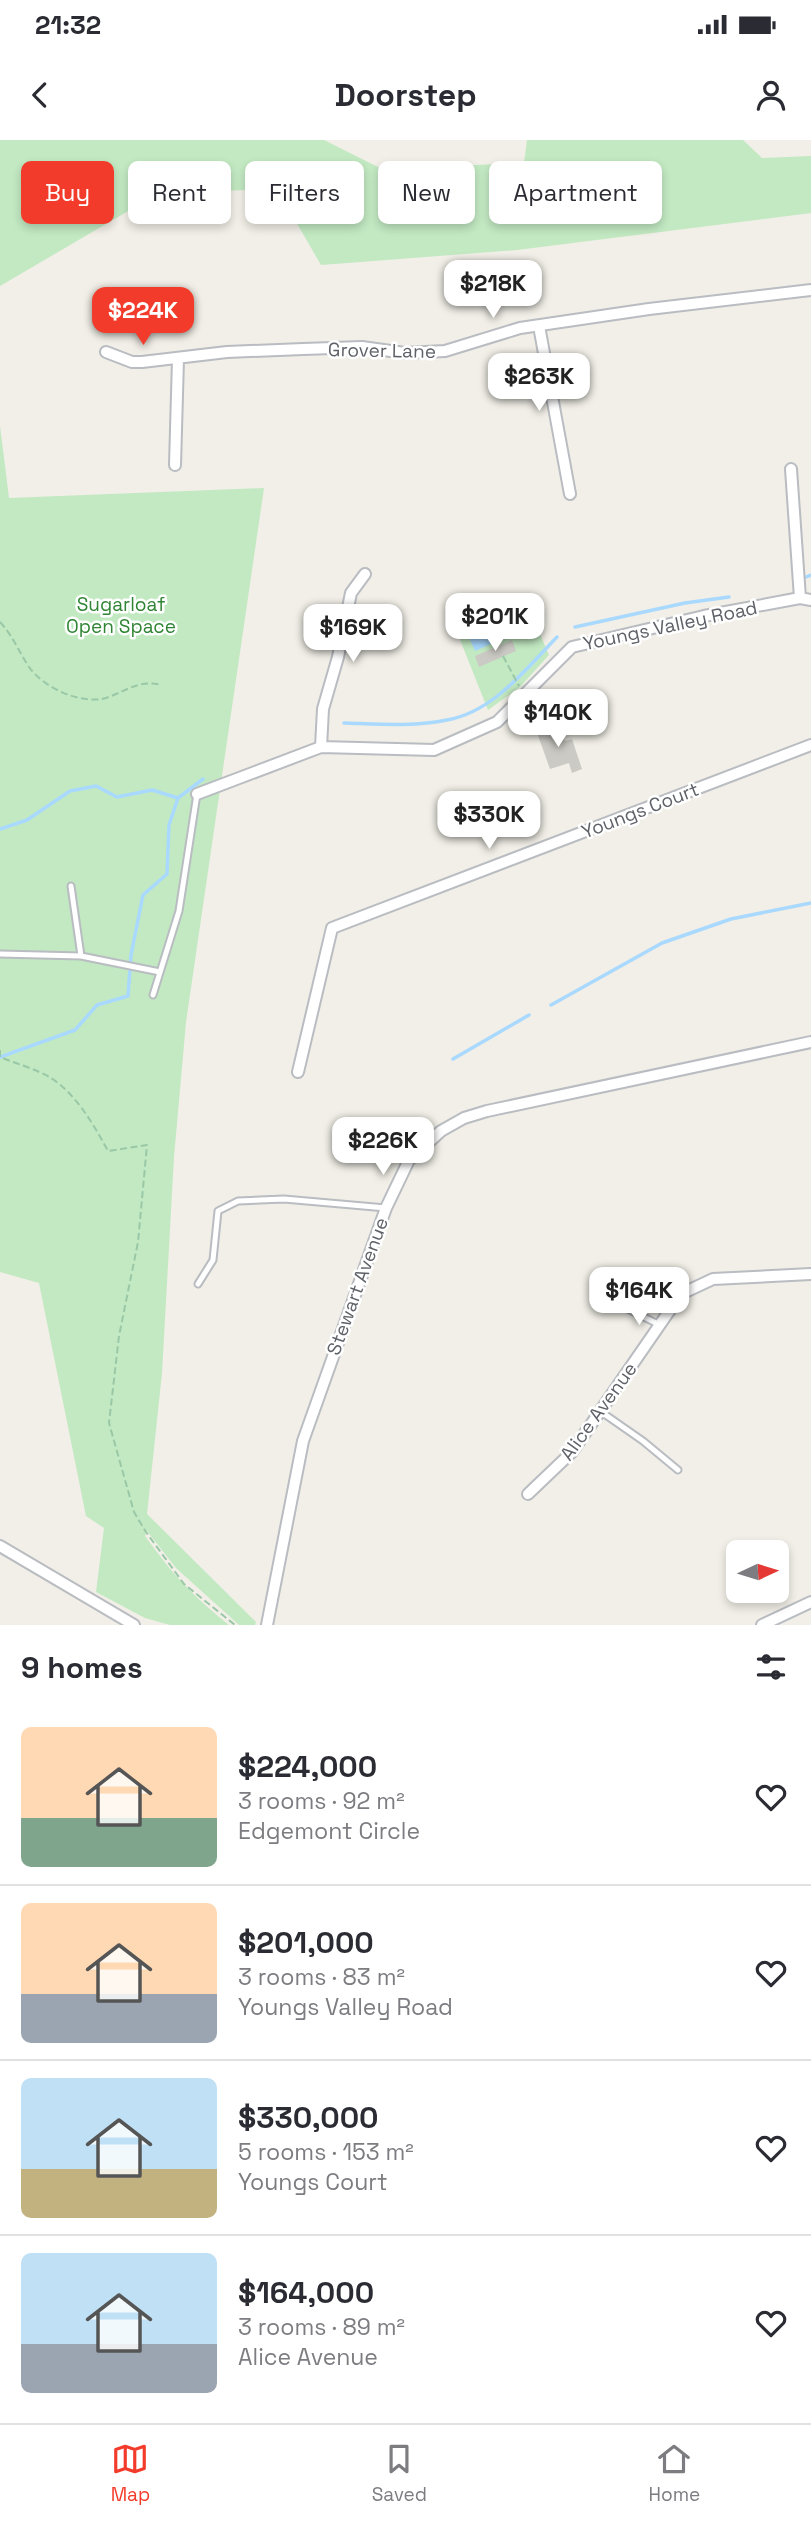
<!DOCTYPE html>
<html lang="en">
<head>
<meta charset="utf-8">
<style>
	:root { --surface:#fff; --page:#f7f7f7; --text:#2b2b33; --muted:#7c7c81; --line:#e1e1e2; --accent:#f33b2b }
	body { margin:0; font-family:"Space Grotesk",sans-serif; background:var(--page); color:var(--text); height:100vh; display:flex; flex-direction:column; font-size:26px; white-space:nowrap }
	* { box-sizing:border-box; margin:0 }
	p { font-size:23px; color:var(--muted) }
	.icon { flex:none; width:38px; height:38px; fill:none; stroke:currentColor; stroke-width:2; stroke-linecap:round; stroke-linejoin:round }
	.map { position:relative; height:1485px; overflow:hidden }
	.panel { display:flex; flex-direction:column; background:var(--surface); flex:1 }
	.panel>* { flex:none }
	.banner { position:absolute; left:21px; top:21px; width:770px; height:63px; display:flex; gap:14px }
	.needle { width:46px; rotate:86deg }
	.fabs { position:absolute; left:726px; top:1400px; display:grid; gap:14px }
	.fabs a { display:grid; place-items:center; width:63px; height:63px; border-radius:10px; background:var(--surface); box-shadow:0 4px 10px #0003; font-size:35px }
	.price { position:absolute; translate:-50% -60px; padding:0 16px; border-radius:14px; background:#fff; color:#222; font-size:23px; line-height:46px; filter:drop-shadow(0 2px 4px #0008) }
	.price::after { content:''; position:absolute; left:50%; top:42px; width:21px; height:16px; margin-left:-10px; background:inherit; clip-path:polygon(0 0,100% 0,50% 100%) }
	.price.active { background:var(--accent); color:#fff }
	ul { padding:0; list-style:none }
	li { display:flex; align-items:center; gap:21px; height:175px; padding:0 21px }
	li+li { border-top:2px solid var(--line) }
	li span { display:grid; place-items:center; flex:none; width:196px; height:140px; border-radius:10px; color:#555 }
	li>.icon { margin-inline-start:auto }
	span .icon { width:84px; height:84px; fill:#fffc; stroke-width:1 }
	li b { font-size:30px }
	h2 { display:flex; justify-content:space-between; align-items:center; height:84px; padding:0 21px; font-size:30px }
	.pill { padding:0 24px; border-radius:10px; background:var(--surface); box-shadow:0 4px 10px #0003; font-size:24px; line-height:63px }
	.pill.active { background:var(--accent); color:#fff }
	.status { display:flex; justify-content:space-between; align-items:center; height:49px; padding:0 35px; background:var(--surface); direction:ltr }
	.status svg { height:19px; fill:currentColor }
	header { display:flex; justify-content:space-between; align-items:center; height:91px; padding:0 21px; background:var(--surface); font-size:32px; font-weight:700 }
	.tabs { display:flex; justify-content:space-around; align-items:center; height:98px; border-top:2px solid var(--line); background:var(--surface); font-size:19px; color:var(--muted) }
	.tabs a { display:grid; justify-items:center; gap:4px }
	.tabs .active { color:var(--accent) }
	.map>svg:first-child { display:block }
	.green { fill:#c2e9c2 }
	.water { fill:#a9d9ff }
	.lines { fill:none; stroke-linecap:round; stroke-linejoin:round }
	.stream { stroke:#a9d9ff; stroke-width:3.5 }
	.building { fill:#cccac4 }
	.service-casing { stroke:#b9bcc1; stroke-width:9 }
	.minor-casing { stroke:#b9bcc1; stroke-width:14 }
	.path { stroke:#9ac8a7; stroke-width:2; stroke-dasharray:7 3.5; stroke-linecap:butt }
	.service { stroke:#fff; stroke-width:5 }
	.minor { stroke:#fff; stroke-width:10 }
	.labels { text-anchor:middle; stroke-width:5; stroke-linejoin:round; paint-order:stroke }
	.street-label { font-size:19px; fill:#5e6268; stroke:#fff }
	.park-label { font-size:19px; fill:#308534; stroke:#fff }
</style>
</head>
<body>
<div class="status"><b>21:32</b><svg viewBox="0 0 49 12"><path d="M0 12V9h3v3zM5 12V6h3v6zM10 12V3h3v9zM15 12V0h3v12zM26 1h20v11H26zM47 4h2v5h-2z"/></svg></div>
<header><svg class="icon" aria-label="back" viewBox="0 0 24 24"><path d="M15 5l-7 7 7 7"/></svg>Doorstep<svg class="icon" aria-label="person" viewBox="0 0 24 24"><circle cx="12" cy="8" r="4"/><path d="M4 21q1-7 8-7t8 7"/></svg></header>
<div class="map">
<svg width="811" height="1485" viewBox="0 0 811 1485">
	<rect width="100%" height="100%" fill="#f1efe7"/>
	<path class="green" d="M0,0H324L382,29L524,23L527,0H743L762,18L811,16V73L517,110L321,125L277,49L159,53L0,146Z
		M0,286L9,358L264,348L186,882L174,1017L162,1233L147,1374L256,1482L255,1485H239L176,1428L147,1391L145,1396C173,1435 192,1455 229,1485H170L145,1478L96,1452L104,1388L86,1376L39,1143L0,1132Z
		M511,461L527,463L549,515L520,547L488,570L455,487Z"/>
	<path class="water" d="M504,479L511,495L475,511L468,495Z"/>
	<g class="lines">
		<path class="stream" d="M806,437L811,435
			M575,487L685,463L729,457
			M344,583C377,584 414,587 447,580C493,572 526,529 557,497
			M0,689L27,680L70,651L96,646L117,657L152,650L178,658L203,639
			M551,865L662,803L731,779L811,763
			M0,917L75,890L97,865L128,856L131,815L143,755L167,734L169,685L178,658
			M453,919L529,875"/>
	</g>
	<path class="building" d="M512,500L516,511L479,527L475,516Z
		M550,581L555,598L563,595L565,601L572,599L582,629L572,633L569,623L550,629L535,587Z"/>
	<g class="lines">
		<defs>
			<path id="service" d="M71,746L81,816L160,832
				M0,814L81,816
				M153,855L179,771L197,654
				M198,1144L213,1120L218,1071L238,1061L284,1059L386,1068
				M595,1153L660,1185
				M600,1271L643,1301L678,1330"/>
			<path id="minor" d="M539,186L570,354
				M106,212L132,222H142L227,212L303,209L362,207L405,213L445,211L520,188L649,169L811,150
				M175,325L178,219
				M791,329L800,458
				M321,607L323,569L338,517L351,453L365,434
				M197,654L321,607L434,610L497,582L572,507L704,476L800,458L811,460
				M298,932L332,788L811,605
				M528,1354L572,1312L681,1154L713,1139L811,1134
				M0,1406L134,1485
				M267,1485L303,1301L386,1068L409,1020L441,991L464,978L487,971L811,902
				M762,1485L811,1462"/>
		</defs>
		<use href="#service" class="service-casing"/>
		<use href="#minor" class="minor-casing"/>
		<path class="path" d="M0,482C13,496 19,512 29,527C44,548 81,565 106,558C126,551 140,539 162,545
			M503,516L519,546
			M0,910V917C17,924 36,929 51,938C76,954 94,985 108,1011L147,1005L138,1102L119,1196L109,1283L134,1372L146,1392L184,1444L235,1485"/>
		<use href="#service" class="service"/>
		<use href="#minor" class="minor"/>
	</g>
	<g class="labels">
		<g class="street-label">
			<text transform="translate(382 210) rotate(1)" y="7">Grover Lane</text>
			<text transform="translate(670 485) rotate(-12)" y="7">Youngs Valley Road</text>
			<text transform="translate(640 670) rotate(-21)" y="7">Youngs Court</text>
			<text transform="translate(357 1146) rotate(-70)" y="7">Stewart Avenue</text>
			<text transform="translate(598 1271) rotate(-54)" y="7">Alice Avenue</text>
		</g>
		<g class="park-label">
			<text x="121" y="471">Sugarloaf<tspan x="121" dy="22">Open Space</tspan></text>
		</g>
	</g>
</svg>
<div class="fabs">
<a><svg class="needle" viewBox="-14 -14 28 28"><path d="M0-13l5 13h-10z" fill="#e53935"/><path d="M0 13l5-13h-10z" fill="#7c7c81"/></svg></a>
</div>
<b class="price" style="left:493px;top:180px">$218K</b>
<b class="price active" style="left:143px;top:207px">$224K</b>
<b class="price" style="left:539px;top:273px">$263K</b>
<b class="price" style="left:495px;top:513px">$201K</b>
<b class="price" style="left:353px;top:524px">$169K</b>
<b class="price" style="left:558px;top:609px">$140K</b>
<b class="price" style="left:489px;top:711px">$330K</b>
<b class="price" style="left:383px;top:1037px">$226K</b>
<b class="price" style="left:639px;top:1187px">$164K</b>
<div class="banner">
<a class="pill active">Buy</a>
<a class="pill">Rent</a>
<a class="pill">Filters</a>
<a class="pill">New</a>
<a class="pill">Apartment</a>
</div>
</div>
<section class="panel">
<h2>9 homes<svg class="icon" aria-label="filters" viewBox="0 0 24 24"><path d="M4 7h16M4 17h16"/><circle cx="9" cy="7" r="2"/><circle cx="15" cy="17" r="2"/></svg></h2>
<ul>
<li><span style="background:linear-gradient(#ffd9b3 65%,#7fa58c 0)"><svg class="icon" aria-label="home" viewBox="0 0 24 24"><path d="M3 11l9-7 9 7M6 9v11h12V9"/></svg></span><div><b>$224,000</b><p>3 rooms · 92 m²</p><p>Edgemont Circle</p></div><svg class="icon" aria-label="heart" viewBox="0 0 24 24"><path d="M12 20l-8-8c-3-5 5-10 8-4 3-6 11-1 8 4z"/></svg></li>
<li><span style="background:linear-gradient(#ffd9b3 65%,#9aa5b1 0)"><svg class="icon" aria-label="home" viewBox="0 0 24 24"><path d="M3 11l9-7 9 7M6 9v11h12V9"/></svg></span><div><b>$201,000</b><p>3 rooms · 83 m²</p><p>Youngs Valley Road</p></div><svg class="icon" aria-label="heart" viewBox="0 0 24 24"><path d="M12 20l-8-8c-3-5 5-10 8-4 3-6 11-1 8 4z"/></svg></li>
<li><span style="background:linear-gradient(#bfe0f5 65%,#c2b280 0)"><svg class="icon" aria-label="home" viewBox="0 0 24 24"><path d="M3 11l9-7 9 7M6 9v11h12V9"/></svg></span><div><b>$330,000</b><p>5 rooms · 153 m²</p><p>Youngs Court</p></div><svg class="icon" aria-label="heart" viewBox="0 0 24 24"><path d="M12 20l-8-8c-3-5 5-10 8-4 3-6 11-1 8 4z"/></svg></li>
<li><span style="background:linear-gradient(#bfe0f5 65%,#9aa5b1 0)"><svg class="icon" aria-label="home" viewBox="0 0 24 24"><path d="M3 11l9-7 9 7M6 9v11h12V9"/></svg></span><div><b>$164,000</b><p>3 rooms · 89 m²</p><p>Alice Avenue</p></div><svg class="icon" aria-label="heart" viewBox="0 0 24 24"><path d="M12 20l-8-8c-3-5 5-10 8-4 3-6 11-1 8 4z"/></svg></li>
</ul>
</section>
<nav class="tabs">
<a class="active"><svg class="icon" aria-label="map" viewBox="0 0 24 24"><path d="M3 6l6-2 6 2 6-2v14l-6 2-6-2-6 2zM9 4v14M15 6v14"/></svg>Map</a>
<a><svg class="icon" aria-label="saved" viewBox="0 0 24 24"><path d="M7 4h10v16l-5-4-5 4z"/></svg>Saved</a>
<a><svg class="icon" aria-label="home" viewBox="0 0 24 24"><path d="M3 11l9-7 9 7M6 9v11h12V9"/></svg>Home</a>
</nav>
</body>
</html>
